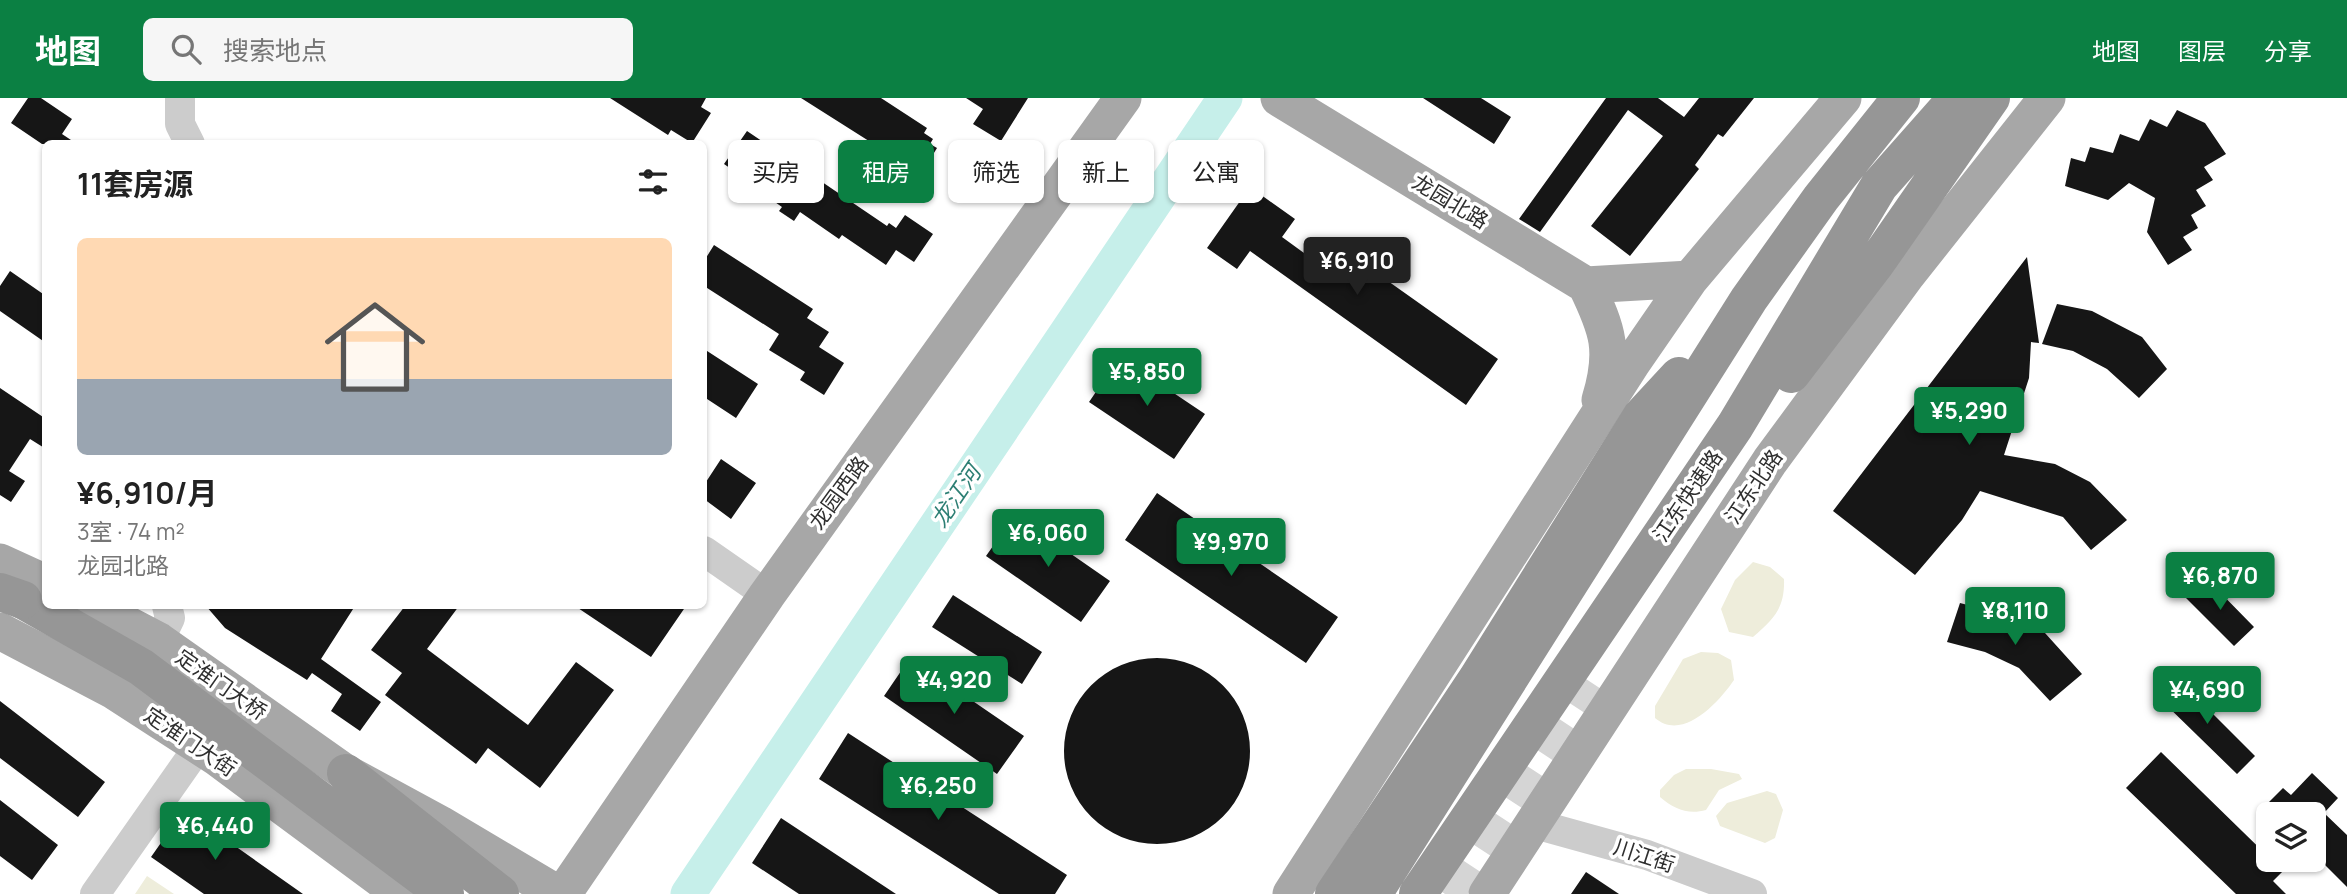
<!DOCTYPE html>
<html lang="zh">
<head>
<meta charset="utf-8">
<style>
	:root { --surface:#fff; --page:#f6f6f6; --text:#222; --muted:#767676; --line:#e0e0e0; --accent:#0b8043 }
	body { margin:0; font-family:Manrope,"Noto Sans SC",sans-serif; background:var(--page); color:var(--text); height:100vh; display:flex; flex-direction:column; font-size:26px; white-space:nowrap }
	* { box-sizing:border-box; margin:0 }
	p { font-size:23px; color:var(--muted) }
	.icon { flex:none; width:38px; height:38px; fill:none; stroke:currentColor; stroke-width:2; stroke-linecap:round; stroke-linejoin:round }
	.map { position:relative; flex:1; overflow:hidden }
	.details { position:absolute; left:42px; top:42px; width:665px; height:469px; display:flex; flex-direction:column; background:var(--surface); border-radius:10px; box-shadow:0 2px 5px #0004 }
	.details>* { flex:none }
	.hud { position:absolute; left:728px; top:42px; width:665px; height:63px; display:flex; gap:14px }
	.controls { position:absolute; left:2256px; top:704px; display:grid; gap:14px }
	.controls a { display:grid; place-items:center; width:70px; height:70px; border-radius:10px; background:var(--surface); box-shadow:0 2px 5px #0004; font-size:35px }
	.price { position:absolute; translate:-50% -60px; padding:0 16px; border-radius:7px; background:var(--accent); color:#fff; font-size:23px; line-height:46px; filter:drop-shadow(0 2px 4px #0008) }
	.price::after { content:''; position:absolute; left:50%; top:42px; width:21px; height:16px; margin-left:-10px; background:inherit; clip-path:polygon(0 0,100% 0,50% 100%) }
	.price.active { background:#222; color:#fff }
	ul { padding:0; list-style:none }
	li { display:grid; align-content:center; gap:14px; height:371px; padding:0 35px }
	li+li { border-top:2px solid var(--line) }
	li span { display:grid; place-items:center; height:217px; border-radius:10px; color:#555 }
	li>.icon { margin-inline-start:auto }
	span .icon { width:126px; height:126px; fill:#fffc; stroke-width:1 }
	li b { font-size:30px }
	h2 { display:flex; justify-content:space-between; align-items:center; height:84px; padding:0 35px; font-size:30px }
	.pill { padding:0 24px; border-radius:10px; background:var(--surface); box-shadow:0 2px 5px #0004; font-size:24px; line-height:63px }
	.pill.active { background:var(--accent); color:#fff }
	header { display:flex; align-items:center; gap:42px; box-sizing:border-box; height:98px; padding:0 35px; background:var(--accent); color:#fff }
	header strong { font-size:33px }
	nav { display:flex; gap:38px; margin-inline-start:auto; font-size:24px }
	.search { width:490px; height:63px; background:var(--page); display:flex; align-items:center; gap:18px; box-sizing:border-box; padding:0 24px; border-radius:10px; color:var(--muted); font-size:26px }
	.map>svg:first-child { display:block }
	.green { fill:#eeeddb }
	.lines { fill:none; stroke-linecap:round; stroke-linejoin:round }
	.river { stroke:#c6efea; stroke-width:35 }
	.building { fill:#161616 }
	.highway-tunnel { stroke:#d5d5d5; stroke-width:38; stroke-dasharray:38 19; stroke-linecap:butt }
	.minor { stroke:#ccc; stroke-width:30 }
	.major { stroke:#a7a7a7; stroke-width:37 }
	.highway { stroke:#969696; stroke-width:38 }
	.major-bridge { stroke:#a7a7a7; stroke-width:37 }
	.highway-bridge { stroke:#969696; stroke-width:38 }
	.labels { text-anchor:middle; stroke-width:7; stroke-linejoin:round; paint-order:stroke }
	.street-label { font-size:21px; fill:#2f2f2f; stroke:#fff }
	.water-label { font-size:23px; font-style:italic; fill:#2d7f74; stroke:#fff }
</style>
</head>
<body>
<header>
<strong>地图</strong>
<div class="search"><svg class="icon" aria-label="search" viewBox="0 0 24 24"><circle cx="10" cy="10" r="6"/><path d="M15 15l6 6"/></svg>搜索地点</div>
<nav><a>地图</a><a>图层</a><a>分享</a></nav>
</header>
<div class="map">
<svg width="2347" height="796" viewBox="0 0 2347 796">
	<rect width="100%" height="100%" fill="#fff"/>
	<path class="green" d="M1753,464L1770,469L1784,481C1785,510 1774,521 1753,539L1729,534L1721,511L1735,482Z
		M1701,554L1718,555L1731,562L1734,582C1719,604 1683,644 1655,620V608L1683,561Z
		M1686,671H1711L1739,676L1742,681L1719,692L1706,712C1688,717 1674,711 1660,699V692L1674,677Z
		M1767,693L1776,696L1783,712L1775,740L1765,745L1720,728L1716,718L1727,705Z
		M147,778L174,796H135Z"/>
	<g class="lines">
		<path class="river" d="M688,796L1225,0"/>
	</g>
	<path class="building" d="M28,0H41L72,21L62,36L77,46H42L11,25Z
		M610,0H706L701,9L711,15L692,45L671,32L668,37Z
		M801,0H881L927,30L924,35L933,41L930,46L937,50L921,76Z
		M966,0H1028L1001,43L973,26L983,11Z
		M1423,0H1481L1511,19L1494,46Z
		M1606,0H1658L1684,19L1699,0H1754L1723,39L1718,36L1695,67L1699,71L1630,158L1591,128L1663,38L1628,12L1540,134L1519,121Z
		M2177,12L2205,25L2226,56L2204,69L2213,82L2196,92L2206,108L2191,117L2198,130L2183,139L2192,152L2168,167L2147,134L2155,100L2129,85L2108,102L2065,88L2071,60L2085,64L2090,49L2113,55L2120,36L2139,43L2150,21L2167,29Z
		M747,33L887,128L889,125L896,130L905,117L933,136L914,164L896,152L886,167L842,137L839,141L800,114L794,123L779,113L782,109L755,90L752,96L738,86L743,79L724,66Z
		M1250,89L1295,121L1282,139L1315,163L1330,142L1498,261L1466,307L1250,153L1237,171L1207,150Z
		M714,147L813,211L807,220L829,234L819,249L844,265L824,297L800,282L805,274L769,252L779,236L704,188V163Z
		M2027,159L2039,245L2031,244L2029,280L2004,357L2055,366L2090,384L2127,422L2091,452L2063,419L1980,393L1962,422L1915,477L1833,413Z
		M10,173L46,198V245L0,213V188Z
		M2057,206L2092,213L2142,239L2167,271L2139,300L2107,271L2073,253L2042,246Z
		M704,251L758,286L736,320L704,299Z
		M1120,259L1205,316L1174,361L1089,304Z
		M0,290L46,321V351L30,341L9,373L25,383L11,404L0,397Z
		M721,361L756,385L731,421L704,401V387Z
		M1157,395L1338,519L1306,565L1125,442Z
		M1015,417L1110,483L1081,524L986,458Z
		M2206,480L2254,529L2234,548L2186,500Z
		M953,497L1042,554L1022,586L932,529Z
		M1960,505L2002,516L2045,535L2082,576L2050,603L2019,570L1985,554L1947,544Z
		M206,508H355L321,561L381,604L360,633L331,613L342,596L312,575L307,582L225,530Z
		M405,508H459L427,551L528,627L576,564L614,592L540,690L488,650L476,666L385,597L402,575L371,552Z
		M575,508H686L651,559Z
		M910,560L1024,638L997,676L884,598Z
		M1064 653a93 93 0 1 1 186 0a93 93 0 1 1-186 0Z
		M2178,581L2255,658L2237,676L2159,600Z
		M0,603L105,684L78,719L0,660Z
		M848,635L1067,777L1055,796H999L819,681Z
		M2161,654L2283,773L2273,783L2286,796H2236L2126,690Z
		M2312,675L2338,700L2324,715L2347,737V789L2314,756V716H2273L2265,708L2283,690L2291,697Z
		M0,702L58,747L32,782L0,758Z
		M184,712L303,796H204L151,759Z
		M781,720L896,796H799L752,765Z
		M1586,774L1619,796H1571Z"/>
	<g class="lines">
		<path class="highway-tunnel" d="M1445,796L1586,581"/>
		<path class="minor" d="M180,0V26L190,46
			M704,453L767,497
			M159,543L170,520L167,508
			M1535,726L1647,757L1752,796
			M95,796L199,648"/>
		<path class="major" d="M1279,0L1586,187
			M1586,187C1608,232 1615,253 1600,302
			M1586,187L1690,181
			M92,508L159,543L346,675L440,726L558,796
			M0,533L114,593L216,659L401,796
			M563,796L767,497L1123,0
			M1291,796L1632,265L1690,181L1843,0
			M1487,796L1770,363L1906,178L2047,0"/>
		<path class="highway" d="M1791,276L1876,165L1991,0
			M23,502L141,569L445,796
			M346,675L500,796
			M1334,796L1477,581L1641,319L1679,278
			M1373,796L1749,201L1821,100L1901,0
			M1418,796L1735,328L1879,88L1957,0"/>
		<path class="major-bridge" d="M0,464L46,485"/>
		<path class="highway-bridge" d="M0,494L23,502"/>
	</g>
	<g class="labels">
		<g class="street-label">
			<text transform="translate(1450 104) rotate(31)" y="7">龙园北路</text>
			<text transform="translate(1754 389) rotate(-56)" y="7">江东北路</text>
			<text transform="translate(839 395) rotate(-54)" y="7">龙园西路</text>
			<text transform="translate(1688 398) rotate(-56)" y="7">江东快速路</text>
			<text transform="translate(221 587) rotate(35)" y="7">定淮门大桥</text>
			<text transform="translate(190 644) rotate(34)" y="7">定淮门大街</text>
			<text transform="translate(1644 758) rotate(18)" y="7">川江街</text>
		</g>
		<g class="water-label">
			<text transform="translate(956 398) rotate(-56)" y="8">龙江河</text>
		</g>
	</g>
</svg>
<div class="controls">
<a><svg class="icon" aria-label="layers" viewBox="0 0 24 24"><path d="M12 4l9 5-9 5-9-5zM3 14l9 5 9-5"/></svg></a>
</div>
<b class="price active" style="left:1357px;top:199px">¥6,910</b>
<b class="price" style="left:1147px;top:310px">¥5,850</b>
<b class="price" style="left:1969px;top:349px">¥5,290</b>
<b class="price" style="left:1048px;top:471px">¥6,060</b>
<b class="price" style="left:1231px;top:480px">¥9,970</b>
<b class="price" style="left:2220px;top:514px">¥6,870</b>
<b class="price" style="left:2015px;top:549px">¥8,110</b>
<b class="price" style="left:954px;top:618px">¥4,920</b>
<b class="price" style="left:2207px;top:628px">¥4,690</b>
<b class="price" style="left:938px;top:724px">¥6,250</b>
<b class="price" style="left:215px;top:764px">¥6,440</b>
<div class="hud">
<a class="pill">买房</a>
<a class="pill active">租房</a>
<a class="pill">筛选</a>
<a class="pill">新上</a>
<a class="pill">公寓</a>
</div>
<section class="details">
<h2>11套房源<svg class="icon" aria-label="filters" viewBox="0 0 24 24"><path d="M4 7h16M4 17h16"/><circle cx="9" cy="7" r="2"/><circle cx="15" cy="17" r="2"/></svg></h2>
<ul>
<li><span style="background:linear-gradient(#ffd9b3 65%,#9aa5b1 0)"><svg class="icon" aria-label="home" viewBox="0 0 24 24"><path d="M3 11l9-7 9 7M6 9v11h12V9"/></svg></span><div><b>¥6,910/月</b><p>3室 · 74 m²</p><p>龙园北路</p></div></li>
</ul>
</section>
</div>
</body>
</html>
